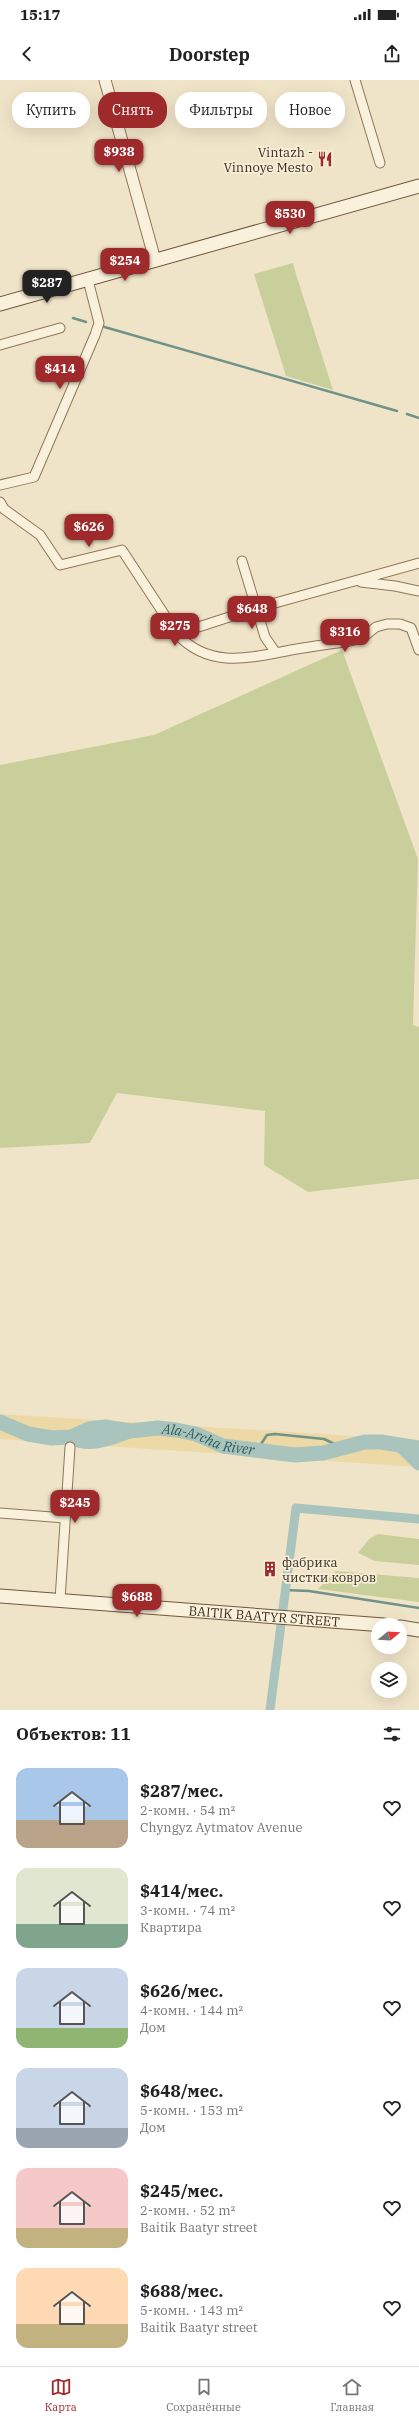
<!DOCTYPE html>
<html lang="ru">
<head>
<meta charset="utf-8">
<style>
	:root { --surface:#fff; --page:#f2f2f2; --text:#222; --muted:#767676; --line:#e0e0e0; --accent:#9e2a2b }
	body { margin:0; font-family:"IBM Plex Serif",serif; background:var(--page); color:var(--text); height:100vh; display:flex; flex-direction:column; font-size:15px; white-space:nowrap }
	* { box-sizing:border-box; margin:0 }
	p { font-size:13px; color:var(--muted) }
	.icon { flex:none; width:22px; height:22px; fill:none; stroke:currentColor; stroke-width:2; stroke-linecap:round; stroke-linejoin:round }
	.map { position:relative; height:1630px; overflow:hidden }
	.panel { display:flex; flex-direction:column; background:var(--surface); flex:1 }
	.panel>* { flex:none }
	.hud { position:absolute; left:12px; top:12px; width:395px; height:36px; display:flex; gap:8px }
	.needle { width:26px; rotate:72deg }
	.controls { position:absolute; left:371px; top:1538px; display:grid; gap:8px }
	.controls a { display:grid; place-items:center; width:36px; height:36px; border-radius:50%; background:var(--surface); box-shadow:0 4px 16px #0002; font-size:20px }
	.price { position:absolute; translate:-50% -34px; padding:0 9px; border-radius:8px; background:var(--accent); color:#fff; font-size:13px; line-height:26px; filter:drop-shadow(0 1px 2px #0008) }
	.price::after { content:''; position:absolute; left:50%; top:24px; width:12px; height:9px; margin-left:-6px; background:inherit; clip-path:polygon(0 0,100% 0,50% 100%) }
	.price.active { background:#222; color:#fff }
	ul { padding:0; list-style:none }
	li { display:flex; align-items:center; gap:12px; height:100px; padding:0 16px }
	li span { display:grid; place-items:center; flex:none; width:112px; height:80px; border-radius:12px; color:#555 }
	li>.icon { margin-inline-start:auto }
	span .icon { width:48px; height:48px; fill:#fffc; stroke-width:1 }
	li b { font-size:17px }
	h2 { display:flex; justify-content:space-between; align-items:center; height:48px; padding:0 16px; font-size:17px }
	.pill { padding:0 14px; border-radius:16px; background:var(--surface); box-shadow:0 4px 16px #0002; font-size:14px; line-height:36px }
	.pill.active { background:var(--accent); color:#fff }
	.status { display:flex; justify-content:space-between; align-items:center; height:28px; padding:0 20px; background:var(--surface); direction:ltr }
	.status svg { height:11px; fill:currentColor }
	header { display:flex; justify-content:space-between; align-items:center; height:52px; padding:0 16px; background:var(--surface); font-size:18px; font-weight:700 }
	.menu { display:flex; justify-content:space-around; align-items:center; height:56px; border-top:1px solid var(--line); background:var(--surface); font-size:11px; color:var(--muted) }
	.menu a { display:grid; justify-items:center; gap:2px }
	.menu .active { color:var(--accent) }
	.map>svg:first-child { display:block }
	.green { fill:#c9cf9b }
	.sand { fill:#ecd9a5 }
	.lines { fill:none; stroke-linecap:round; stroke-linejoin:round }
	.stream { stroke:#6f938a; stroke-width:2.5 }
	.canal { stroke:#a9c4bc; stroke-width:9 }
	.river { stroke:#a9c4bc; stroke-width:15 }
	.minor-casing { stroke:#8d765c; stroke-width:11 }
	.tertiary-casing { stroke:#8d765c; stroke-width:13 }
	.secondary-casing { stroke:#6f573f; stroke-width:15 }
	.minor { stroke:#faf1dc; stroke-width:9 }
	.tertiary { stroke:#faf1dc; stroke-width:11 }
	.secondary { stroke:#faf1dc; stroke-width:13 }
	.labels { text-anchor:middle; stroke-width:3.5; stroke-linejoin:round; paint-order:stroke }
	.poi-label { font-size:13px; fill:#3d2e20; stroke:#f7eed8; text-anchor:end }
	.street-label { font-size:13px; fill:#3d2e20; stroke:#f7eed8 }
	.water-label { font-size:14px; font-style:italic; fill:#2f5d5a; stroke:#f7eed8 }
</style>
</head>
<body>
<div class="status"><b>15:17</b><svg viewBox="0 0 49 12"><path d="M0 12V9h3v3zM5 12V6h3v6zM10 12V3h3v9zM15 12V0h3v12zM26 1h20v11H26zM47 4h2v5h-2z"/></svg></div>
<header><svg class="icon" aria-label="back" viewBox="0 0 24 24"><path d="M15 5l-7 7 7 7"/></svg>Doorstep<svg class="icon" aria-label="share" viewBox="0 0 24 24"><path d="M12 15V3M7 8l5-5 5 5M5 13v7h14v-7"/></svg></header>
<div class="map">
<svg width="419" height="1630" viewBox="0 0 419 1630">
	<rect width="100%" height="100%" fill="#f0e4c8"/>
	<path class="green" d="M293,183L296,194L333,310L286,296L254,194Z
		M342,570L418,779L413,945L419,947V1099L308,1112L264,1085L265,1031L117,1013L90,1063L0,1068V685L154,655Z
		M378,1454L419,1459V1485L375,1481L358,1473L369,1459Z
		M336,1491L419,1498V1522L318,1509Z"/>
	<path class="sand" d="M0,1334L419,1360V1387L0,1359Z"/>
	<g class="lines">
		<path class="stream" d="M73,238L86,242
			M101,246L397,331
			M407,334L419,338
			M257,1370L267,1355L275,1354L324,1359L341,1367
			M285,1510L309,1511L419,1528"/>
		<path class="canal" d="M270,1630L296,1428L419,1439"/>
		<g class="river">
			<path id="s1" d="M0,1342L28,1354L52,1358L71,1357L89,1349L105,1347L130,1351L158,1348L176,1350L196,1354L223,1366L295,1375L323,1373L365,1362H381L419,1368"/>
			<path d="M71,1357C90,1367 110,1358 129,1351"/>
			<path d="M402,1366L419,1383"/>
		</g>
		<defs>
			<path id="minor" d="M355,0L380,83
				M0,265L60,248
				M0,405L34,397L95,255L99,243L88,200
				M0,422L4,429L40,455L60,485L122,470L177,554C209,589 249,578 291,570C309,567 327,564 346,562L362,558L376,547L387,544H400L411,548L419,570
				M242,481L265,557L276,573
				M361,502L395,506L419,511
				M177,554L257,528L419,483
				M0,1433L65,1438
				M60,1520L70,1367"/>
			<path id="tertiary" d="M105,0L155,180"/>
			<g id="secondary">
				<path d="M0,224L419,106"/>
				<path id="s2" d="M0,1516L384,1545"/>
				<path d="M400,1547L419,1550"/>
			</g>
		</defs>
		<use href="#minor" class="minor-casing"/>
		<use href="#tertiary" class="tertiary-casing"/>
		<use href="#secondary" class="secondary-casing"/>
		<use href="#minor" class="minor"/>
		<use href="#tertiary" class="tertiary"/>
		<use href="#secondary" class="secondary"/>
	</g>
	<defs>
		<symbol id="restaurant-bare" viewBox="-9 -9 18 18"><path d="M-5-6h1v4h1v-4h1v4h1v-4h1v5L-1.5 .5V6h-2V.5L-5-1ZM5-6V6H3V1.5H1.5Q1.5-4 5-6Z" fill="#9e2a2b" stroke="#f7eed8" stroke-width="2.5" paint-order="stroke"/></symbol>
		<symbol id="building-bare" viewBox="-9 -9 18 18"><path d="M-4-6H4V6H1V3H-1V6H-4ZM-2.5-4.3h1.7v1.8h-1.7ZM.8-4.3h1.7v1.8H.8ZM-2.5-1h1.7V.8h-1.7ZM.8-1h1.7V.8H.8Z" fill="#9e2a2b" stroke="#f7eed8" stroke-width="2.5" paint-order="stroke"/></symbol>
	</defs>
	<g fill-rule="evenodd">
		<use href="#restaurant-bare" x="314" y="68" width="22" height="22"/>
		<use href="#building-bare" x="259" y="1478" width="22" height="22"/>
	</g>
	<g class="labels">
		<g class="poi-label">
			<text x="313" y="77">Vintazh -<tspan x="313" dy="15">Vinnoye Mesto</tspan></text>
			<text x="282" y="1487" text-anchor="start">фабрика<tspan x="282" dy="15">чистки ковров</tspan></text>
		</g>
		<g class="street-label">
			<text dy="5" stroke="none"><textPath href="#s2" startOffset="265">BAITIK BAATYR STREET</textPath></text>
		</g>
		<g class="water-label">
			<text dy="5" stroke="none"><textPath href="#s1" startOffset="215">Ala-Archa River</textPath></text>
		</g>
	</g>
</svg>
<div class="controls">
<a><svg class="needle" viewBox="-14 -14 28 28"><path d="M0-13l5 13h-10z" fill="#e53935"/><path d="M0 13l5-13h-10z" fill="#767676"/></svg></a>
<a><svg class="icon" aria-label="layers" viewBox="0 0 24 24"><path d="M12 4l9 5-9 5-9-5zM3 14l9 5 9-5"/></svg></a>
</div>
<b class="price" style="left:119px;top:93px">$938</b>
<b class="price" style="left:290px;top:155px">$530</b>
<b class="price" style="left:125px;top:202px">$254</b>
<b class="price active" style="left:47px;top:224px">$287</b>
<b class="price" style="left:60px;top:310px">$414</b>
<b class="price" style="left:89px;top:468px">$626</b>
<b class="price" style="left:252px;top:550px">$648</b>
<b class="price" style="left:175px;top:567px">$275</b>
<b class="price" style="left:345px;top:573px">$316</b>
<b class="price" style="left:75px;top:1444px">$245</b>
<b class="price" style="left:137px;top:1538px">$688</b>
<div class="hud">
<a class="pill">Купить</a>
<a class="pill active">Снять</a>
<a class="pill">Фильтры</a>
<a class="pill">Новое</a>
</div>
</div>
<section class="panel">
<h2>Объектов: 11<svg class="icon" aria-label="filters" viewBox="0 0 24 24"><path d="M4 7h16M4 17h16"/><circle cx="9" cy="7" r="2"/><circle cx="15" cy="17" r="2"/></svg></h2>
<ul>
<li><span style="background:linear-gradient(#a9c7e8 65%,#b9a48a 0)"><svg class="icon" aria-label="home" viewBox="0 0 24 24"><path d="M3 11l9-7 9 7M6 9v11h12V9"/></svg></span><div><b>$287/мес.</b><p>2-комн. · 54 m²</p><p>Chyngyz Aytmatov Avenue</p></div><svg class="icon" aria-label="heart" viewBox="0 0 24 24"><path d="M12 20l-8-8c-3-5 5-10 8-4 3-6 11-1 8 4z"/></svg></li>
<li><span style="background:linear-gradient(#dfe7d0 70%,#7fa58c 0)"><svg class="icon" aria-label="home" viewBox="0 0 24 24"><path d="M3 11l9-7 9 7M6 9v11h12V9"/></svg></span><div><b>$414/мес.</b><p>3-комн. · 74 m²</p><p>Квартира</p></div><svg class="icon" aria-label="heart" viewBox="0 0 24 24"><path d="M12 20l-8-8c-3-5 5-10 8-4 3-6 11-1 8 4z"/></svg></li>
<li><span style="background:linear-gradient(#c9d6e8 75%,#8fb573 0)"><svg class="icon" aria-label="home" viewBox="0 0 24 24"><path d="M3 11l9-7 9 7M6 9v11h12V9"/></svg></span><div><b>$626/мес.</b><p>4-комн. · 144 m²</p><p>Дом</p></div><svg class="icon" aria-label="heart" viewBox="0 0 24 24"><path d="M12 20l-8-8c-3-5 5-10 8-4 3-6 11-1 8 4z"/></svg></li>
<li><span style="background:linear-gradient(#c9d6e8 75%,#9aa5b1 0)"><svg class="icon" aria-label="home" viewBox="0 0 24 24"><path d="M3 11l9-7 9 7M6 9v11h12V9"/></svg></span><div><b>$648/мес.</b><p>5-комн. · 153 m²</p><p>Дом</p></div><svg class="icon" aria-label="heart" viewBox="0 0 24 24"><path d="M12 20l-8-8c-3-5 5-10 8-4 3-6 11-1 8 4z"/></svg></li>
<li><span style="background:linear-gradient(#f6c9c9 75%,#c2b280 0)"><svg class="icon" aria-label="home" viewBox="0 0 24 24"><path d="M3 11l9-7 9 7M6 9v11h12V9"/></svg></span><div><b>$245/мес.</b><p>2-комн. · 52 m²</p><p>Baitik Baatyr street</p></div><svg class="icon" aria-label="heart" viewBox="0 0 24 24"><path d="M12 20l-8-8c-3-5 5-10 8-4 3-6 11-1 8 4z"/></svg></li>
<li><span style="background:linear-gradient(#ffd9b3 70%,#c2b280 0)"><svg class="icon" aria-label="home" viewBox="0 0 24 24"><path d="M3 11l9-7 9 7M6 9v11h12V9"/></svg></span><div><b>$688/мес.</b><p>5-комн. · 143 m²</p><p>Baitik Baatyr street</p></div><svg class="icon" aria-label="heart" viewBox="0 0 24 24"><path d="M12 20l-8-8c-3-5 5-10 8-4 3-6 11-1 8 4z"/></svg></li>
</ul>
</section>
<nav class="menu">
<a class="active"><svg class="icon" aria-label="map" viewBox="0 0 24 24"><path d="M3 6l6-2 6 2 6-2v14l-6 2-6-2-6 2zM9 4v14M15 6v14"/></svg>Карта</a>
<a><svg class="icon" aria-label="saved" viewBox="0 0 24 24"><path d="M7 4h10v16l-5-4-5 4z"/></svg>Сохранённые</a>
<a><svg class="icon" aria-label="home" viewBox="0 0 24 24"><path d="M3 11l9-7 9 7M6 9v11h12V9"/></svg>Главная</a>
</nav>
</body>
</html>
